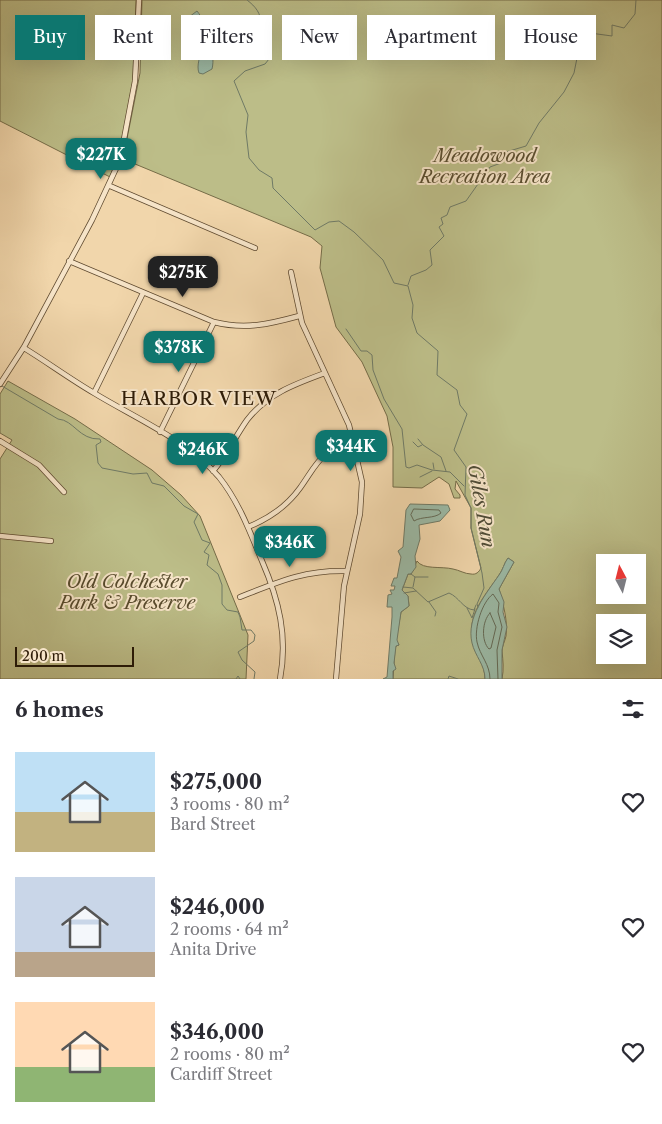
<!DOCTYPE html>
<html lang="en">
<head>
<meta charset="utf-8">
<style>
	:root { --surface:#fff; --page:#f2f2f3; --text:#2b2b33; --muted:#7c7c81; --accent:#0f766e }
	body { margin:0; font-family:"Libre Caslon Text",serif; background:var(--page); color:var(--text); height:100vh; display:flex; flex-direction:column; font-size:19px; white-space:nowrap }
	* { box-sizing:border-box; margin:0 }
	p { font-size:16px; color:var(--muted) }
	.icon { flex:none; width:28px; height:28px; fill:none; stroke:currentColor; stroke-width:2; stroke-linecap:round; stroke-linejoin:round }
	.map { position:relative; height:679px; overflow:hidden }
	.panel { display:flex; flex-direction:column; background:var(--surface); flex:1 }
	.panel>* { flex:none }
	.hud { position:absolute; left:15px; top:15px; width:632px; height:45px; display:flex; gap:10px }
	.needle { width:32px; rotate:353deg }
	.tools { position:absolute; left:596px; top:554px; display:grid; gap:10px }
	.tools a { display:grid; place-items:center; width:50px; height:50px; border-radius:0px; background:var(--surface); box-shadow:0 5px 20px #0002; font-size:25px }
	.scale { position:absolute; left:15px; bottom:12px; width:119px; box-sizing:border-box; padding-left:5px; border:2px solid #2e1c07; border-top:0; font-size:14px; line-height:18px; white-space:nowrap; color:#2e1c07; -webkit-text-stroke:4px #f6e4c8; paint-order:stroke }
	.price { position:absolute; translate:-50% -42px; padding:0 11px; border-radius:10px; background:var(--accent); color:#fff; font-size:16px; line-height:32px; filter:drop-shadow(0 1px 2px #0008) }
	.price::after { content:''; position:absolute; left:50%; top:30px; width:15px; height:11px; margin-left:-8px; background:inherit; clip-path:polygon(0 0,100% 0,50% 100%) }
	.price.on { background:#222; color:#fff }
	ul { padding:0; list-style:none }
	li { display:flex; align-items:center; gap:15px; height:125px; padding:0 15px }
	li span { display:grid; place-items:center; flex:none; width:140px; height:100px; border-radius:0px; color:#555 }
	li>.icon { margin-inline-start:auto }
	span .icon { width:60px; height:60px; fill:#fffc; stroke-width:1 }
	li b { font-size:21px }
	h2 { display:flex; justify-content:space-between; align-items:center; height:60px; padding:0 15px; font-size:21px }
	.pill { padding:0 18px; border-radius:0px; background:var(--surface); box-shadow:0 5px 20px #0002; font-size:18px; line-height:45px }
	.pill.on { background:var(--accent); color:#fff }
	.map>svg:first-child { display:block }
	.green { fill:#bcbd88; stroke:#756c48; fill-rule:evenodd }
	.water { fill:#9bb9a5; stroke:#6f7a66 }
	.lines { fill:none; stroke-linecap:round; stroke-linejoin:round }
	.shore { stroke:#646a56; stroke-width:1 }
	.stream { stroke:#6f7a66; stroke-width:1 }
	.minor-casing { stroke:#5f4a30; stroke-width:6 }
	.minor { stroke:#f6e4c8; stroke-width:4.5 }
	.labels { text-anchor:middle; stroke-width:4; stroke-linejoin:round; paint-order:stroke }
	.park-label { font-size:18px; font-style:italic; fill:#594c2e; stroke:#f6e4c8 }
	.neighbourhood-label { font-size:19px; letter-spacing:1px; fill:#2e1c07; stroke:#f6e4c8 }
	.water-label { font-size:19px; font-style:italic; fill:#4f4b36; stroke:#f6e4c8 }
</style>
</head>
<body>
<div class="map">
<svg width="662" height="679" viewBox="0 0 662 679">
	<rect width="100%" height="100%" fill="#f1d6ab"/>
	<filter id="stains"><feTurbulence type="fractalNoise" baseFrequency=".004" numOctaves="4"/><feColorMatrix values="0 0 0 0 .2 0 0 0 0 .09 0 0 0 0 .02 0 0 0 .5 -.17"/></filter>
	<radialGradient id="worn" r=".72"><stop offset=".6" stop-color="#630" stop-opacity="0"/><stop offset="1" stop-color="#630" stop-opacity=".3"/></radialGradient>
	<path class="green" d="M0,0H136L134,76L121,146L110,177L0,121Z
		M142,0H662V679H502C504,669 503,661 502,651C502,646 505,641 506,636C508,620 503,604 499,589L514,562L508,558C504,563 503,570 499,575C488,592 466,615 473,638C476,653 485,664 485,679H393L395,649L396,646L399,645L396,640L401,612L409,606L408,596L402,590L408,574H411L417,561C423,570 441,566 453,569C459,570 465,574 471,574C476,575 479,572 481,568L471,528V508L456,481L455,489L460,495V498H454L449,484L439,477L422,488L393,487V447L387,416L362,362L336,327L320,268L322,246L311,237L123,159L140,73ZM605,562H638V595H605ZM605,622H638V655H605Z
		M8,381L75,419L152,470L181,495L200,516L248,635L246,679H0V459L12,440L0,433V394Z"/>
	<path class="water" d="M197,11C207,23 216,54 212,69L203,74L199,73C196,65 201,57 200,48C199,37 194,27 189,17Z
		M410,504L448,505L450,510L440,521L419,525L420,539L415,556L416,567L411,574H408L402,590L408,596L409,606L401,612L397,640L399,645L396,646L394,663L396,669L393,671V679H383L387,677L392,617V607H387L388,595L392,594L390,590H394L395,586H391L394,578H397L401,557L398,551L403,547L406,510Z
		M508,558L514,562L499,589L504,602L503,612L507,627L502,650V679H485C485,665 475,656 472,643C466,617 486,594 499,575C503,570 504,563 508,558Z"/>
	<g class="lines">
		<path class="shore" d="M414,509L439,510L441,513C434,519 422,516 414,521L411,515Z
			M490,613L496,627L491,648L489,649C481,641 482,621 490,613Z
			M490,679C490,664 480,656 477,642C474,628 482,602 493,594L499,603L498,612L502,627L497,650L498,679"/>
		<path class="stream" d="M247,0C256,7 261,13 261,25L253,31C253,40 261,44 268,49L269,59L265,64L245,71L234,81L248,115L246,132L249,158L259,170L272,178L273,188L315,230L329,222L339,221L354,232L383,260L394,283L408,286L413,305L412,318L417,333L438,351L437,375L457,390L460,405L467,414L454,450L466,467L465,495L471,508V528L482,573L484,588L477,604L478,607
			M408,285L411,276L426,270L432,265L430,250L444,236L439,227L443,224L441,218L447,215L450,207L466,201L490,167L501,163L506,152L526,146L539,123L564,92L574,73L580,43L590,33L612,36V25L624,28L635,14L636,0
			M346,329L361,351H367L372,355L373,370L384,399L402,429L406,467L409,468L417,465L432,470L450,472L464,486
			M2,386L58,419C74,420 79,440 100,439L101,442L96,445L98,463L102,468L133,474L147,473L152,483L164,486L184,506L198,514L194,522L202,540L210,543L204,552L209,555L207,565L218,574L222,585V604L227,610L238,612L240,617L242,630H251L255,635L254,641L238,652L242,660L255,672L254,679
			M418,439L423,445L441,457L446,471
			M413,442L418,447L422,445
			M433,463L434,469
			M420,477L432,471
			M411,574L415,577L413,587
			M415,577H428
			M403,587L413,588L428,602L449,593C459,597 463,609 474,610L476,605
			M404,593L416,591
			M429,602L436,612L435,616
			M467,608L472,618L475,609
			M236,679L238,676L240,679
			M448,679L449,676L458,679"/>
		<defs>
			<path id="minor" d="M110,186L255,248
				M69,261L214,322C245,330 270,324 299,316
				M291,272L302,323L349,425L362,482L360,514L344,586L336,679
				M24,348C47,362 70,379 94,393C135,418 187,440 219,477C239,502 250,532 262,561C279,600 288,637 280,679
				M0,384L24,347L92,220L120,160L135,81L139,0
				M94,393L143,293
				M160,432L214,322
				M0,441L39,465L64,492
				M213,471C227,455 235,437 247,420C267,394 295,384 325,373
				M248,527C268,519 287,506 300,488C319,461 319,452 354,442
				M0,536L51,541
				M240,597C278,582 304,570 346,571"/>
		</defs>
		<use href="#minor" class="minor-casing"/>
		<use href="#minor" class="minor"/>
	</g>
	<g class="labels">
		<g class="park-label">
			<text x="485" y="162">Meadowood<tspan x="485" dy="21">Recreation Area</tspan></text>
			<text x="127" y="588">Old Colchester<tspan x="127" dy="21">Park &amp; Preserve</tspan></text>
		</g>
		<g class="neighbourhood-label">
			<text x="199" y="405">HARBOR VIEW</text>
		</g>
		<g class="water-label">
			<text transform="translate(482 506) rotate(80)" y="7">Giles Run</text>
		</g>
	</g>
	<rect width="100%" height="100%" filter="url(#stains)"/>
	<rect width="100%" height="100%" fill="url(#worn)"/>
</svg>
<div class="tools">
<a><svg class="needle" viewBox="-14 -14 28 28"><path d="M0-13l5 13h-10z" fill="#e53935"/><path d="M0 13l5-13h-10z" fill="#7c7c81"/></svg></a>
<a><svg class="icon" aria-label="layers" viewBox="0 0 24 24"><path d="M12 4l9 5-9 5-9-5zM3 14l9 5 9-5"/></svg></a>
</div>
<div class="scale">200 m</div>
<b class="price" style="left:101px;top:180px">$227K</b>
<b class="price on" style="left:183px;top:298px">$275K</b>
<b class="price" style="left:179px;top:373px">$378K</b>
<b class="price" style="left:351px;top:472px">$344K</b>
<b class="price" style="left:203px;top:475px">$246K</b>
<b class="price" style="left:290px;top:568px">$346K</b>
<div class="hud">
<a class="pill on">Buy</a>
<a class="pill">Rent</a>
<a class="pill">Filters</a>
<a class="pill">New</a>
<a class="pill">Apartment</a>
<a class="pill">House</a>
</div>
</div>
<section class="panel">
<h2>6 homes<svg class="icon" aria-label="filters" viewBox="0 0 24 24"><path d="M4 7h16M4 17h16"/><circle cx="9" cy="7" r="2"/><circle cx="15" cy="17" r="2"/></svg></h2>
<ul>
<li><span style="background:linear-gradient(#bfe0f5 60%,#c2b280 0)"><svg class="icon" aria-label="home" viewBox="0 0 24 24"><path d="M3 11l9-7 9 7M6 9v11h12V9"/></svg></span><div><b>$275,000</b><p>3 rooms · 80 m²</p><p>Bard Street</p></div><svg class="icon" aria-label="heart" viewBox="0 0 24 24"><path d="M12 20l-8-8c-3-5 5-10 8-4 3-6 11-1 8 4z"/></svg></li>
<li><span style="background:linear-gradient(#c9d6e8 75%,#b9a48a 0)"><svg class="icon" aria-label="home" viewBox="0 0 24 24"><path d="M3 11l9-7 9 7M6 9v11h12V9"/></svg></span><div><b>$246,000</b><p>2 rooms · 64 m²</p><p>Anita Drive</p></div><svg class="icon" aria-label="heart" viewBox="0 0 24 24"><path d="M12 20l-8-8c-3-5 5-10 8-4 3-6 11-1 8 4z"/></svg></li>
<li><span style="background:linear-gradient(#ffd9b3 65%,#8fb573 0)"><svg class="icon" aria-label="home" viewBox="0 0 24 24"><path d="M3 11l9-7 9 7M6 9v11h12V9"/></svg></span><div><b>$346,000</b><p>2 rooms · 80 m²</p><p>Cardiff Street</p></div><svg class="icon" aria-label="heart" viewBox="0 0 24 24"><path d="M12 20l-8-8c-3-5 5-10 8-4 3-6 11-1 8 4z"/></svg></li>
</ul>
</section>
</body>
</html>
